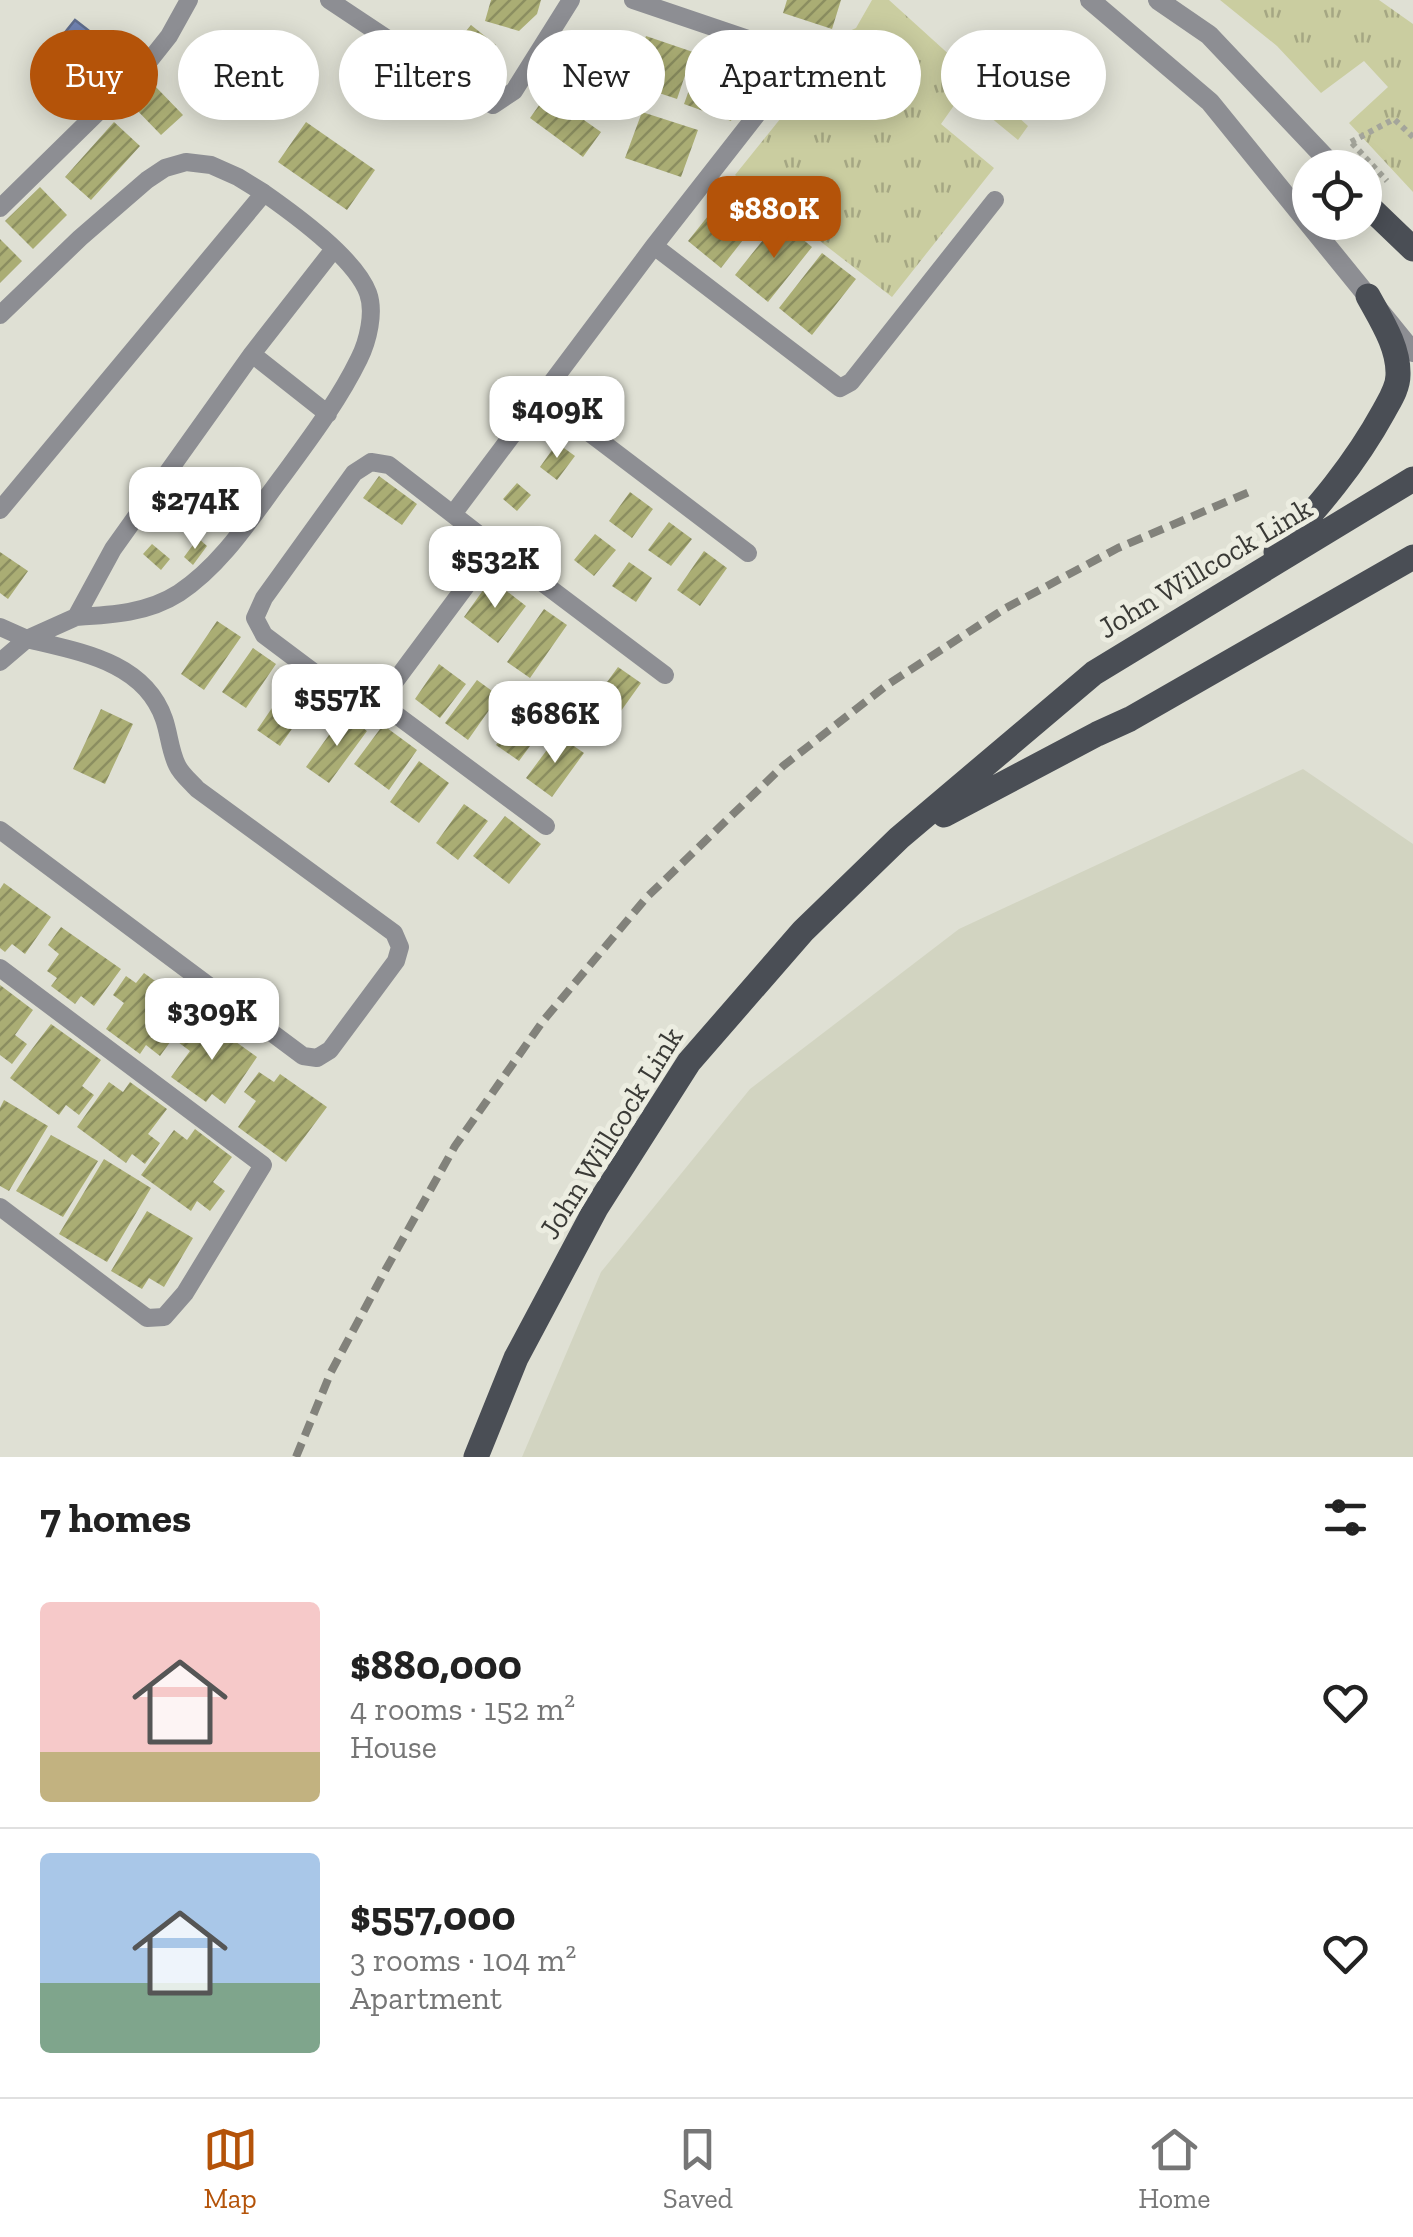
<!DOCTYPE html>
<html lang="en">
<head>
<meta charset="utf-8">
<style>
	:root { --surface:#fff; --page:#f2f2f2; --text:#222; --muted:#767676; --line:#e0e0e0; --accent:#b45309 }
	body { margin:0; font-family:"Zilla Slab",serif; background:var(--page); color:var(--text); height:100vh; display:flex; flex-direction:column; font-size:38px; white-space:nowrap }
	* { box-sizing:border-box; margin:0 }
	p { font-size:32px; color:var(--muted) }
	.icon { flex:none; width:55px; height:55px; fill:none; stroke:currentColor; stroke-width:2; stroke-linecap:round; stroke-linejoin:round }
	.map { position:relative; height:1457px; overflow:hidden }
	.drawer { display:flex; flex-direction:column; background:var(--surface); flex:1 }
	.drawer>* { flex:none }
	.hud { position:absolute; left:30px; top:30px; width:1355px; height:90px; display:flex; gap:20px }
	.controls { position:absolute; left:1292px; top:150px; display:grid; gap:20px }
	.controls a { display:grid; place-items:center; width:90px; height:90px; border-radius:50%; background:var(--surface); box-shadow:0 5px 25px #0003; font-size:50px }
	.price { position:absolute; translate:-50% -85px; padding:0 22px; border-radius:20px; background:#fff; color:#222; font-size:32px; line-height:65px; filter:drop-shadow(0 2px 5px #0008) }
	.price::after { content:''; position:absolute; left:50%; top:60px; width:30px; height:22px; margin-left:-15px; background:inherit; clip-path:polygon(0 0,100% 0,50% 100%) }
	.price.active { background:var(--accent); color:#fff }
	ul { padding:0; list-style:none }
	li { display:flex; align-items:center; gap:30px; height:250px; padding:0 40px }
	li+li { border-top:2px solid var(--line) }
	li span { display:grid; place-items:center; flex:none; width:280px; height:200px; border-radius:10px; color:#555 }
	li>.icon { margin-inline-start:auto }
	span .icon { width:120px; height:120px; fill:#fffc; stroke-width:1 }
	li b { font-size:42px }
	h2 { display:flex; justify-content:space-between; align-items:center; height:120px; padding:0 40px; font-size:42px }
	.tag { padding:0 35px; border-radius:45px; background:var(--surface); box-shadow:0 5px 25px #0003; font-size:35px; line-height:90px }
	.tag.active { background:var(--accent); color:#fff }
	.tabs { display:flex; justify-content:space-around; align-items:center; height:140px; border-top:2px solid var(--line); background:var(--surface); font-size:28px; color:var(--muted) }
	.tabs a { display:grid; justify-items:center; gap:5px }
	.tabs .active { color:var(--accent) }
	.map>svg:first-child { display:block }
	.built { fill:#d2d4c1 }
	.grass { fill:url(#grass-tufts) }
	.water { fill:url(#water-ripples); stroke:#606e8e; stroke-width:2.5 }
	.building { fill:url(#building-hatch) }
	.lines { fill:none; stroke-linecap:round; stroke-linejoin:round }
	.path { stroke:#a4a59b; stroke-width:6; stroke-dasharray:5 5; stroke-linecap:butt }
	.service { stroke:#8d8e93; stroke-width:18 }
	.tertiary { stroke:#8d8e93; stroke-width:20 }
	.primary { stroke:#4a4e55; stroke-width:25 }
	.rail { stroke:#82827b; stroke-width:8; stroke-dasharray:15 8; stroke-linecap:butt }
	.labels { text-anchor:middle; stroke-width:10; stroke-linejoin:round; paint-order:stroke }
	.street-label { font-size:30px; fill:#3a3a36; stroke:#ecede1 }
</style>
</head>
<body>
<div class="map">
<svg width="1413" height="1457" viewBox="0 0 1413 1457">
	<defs>
		<pattern id="grass-tufts" width="24" height="20" patternUnits="userSpaceOnUse" patternTransform="scale(2.5)"><rect width="24" height="20" fill="#cacda0"/><path d="M3 7l-1-3M5 7V3M7 7l1-3M15 17l-1-3M17 17v-4M19 17l1-3" fill="none" stroke="#a5a783"/></pattern>
		<pattern id="water-ripples" width="26" height="14" patternUnits="userSpaceOnUse" patternTransform="scale(2.5)"><rect width="26" height="14" fill="#7184b4"/><path d="M2 4q2-2 4 0t4 0M15 11q2-2 4 0t4 0" fill="none" stroke="#5e6d93"/></pattern>
		<pattern id="building-hatch" width="6" height="6" patternUnits="userSpaceOnUse" patternTransform="scale(2.5)"><rect width="6" height="6" fill="#aaad74"/><path d="M-1 1l2-2M0 6l6-6M5 7l2-2" fill="none" stroke="#8b8e60"/></pattern>
	</defs>
	<rect width="100%" height="100%" fill="#dfe0d4"/>
	<path class="built" d="M1303,769L1413,844V1457H522L601,1272L750,1089L959,929Z"/>
	<path class="grass" d="M872,0H889L1028,126L1018,140L962,94L941,124L994,168L892,297L735,175L830,57L824,51L830,40L856,28Z
		M1220,0H1379L1413,24V192L1349,123L1388,87L1364,61L1321,93L1277,46Z"/>
	<path class="water" d="M75,20L93,34L56,80L38,66Z"/>
	<path class="building" d="M491,0H541L537,14L519,31L485,21Z
		M787,0H841L832,29L783,13Z
		M471,25L496,45L482,63L457,42Z
		M646,36L693,52L677,99L629,83Z
		M701,57L748,74L731,121L684,104Z
		M578,69L602,86L591,102L567,85Z
		M154,85L183,115L161,135L132,105Z
		M547,94L601,132L583,157L530,118Z
		M642,112L698,130L681,177L625,158Z
		M114,122L140,146L91,200L65,177Z
		M306,122L375,170L347,210L278,162Z
		M732,186L765,212L721,268L688,241Z
		M40,187L67,215L33,249L5,221Z
		M779,220L812,247L768,302L735,275Z
		M0,239L22,261L0,283Z
		M822,253L856,279L812,335L779,308Z
		M557,443L575,456L557,480L540,467Z
		M379,476L417,504L402,525L363,498Z
		M517,483L531,495L517,511L503,499Z
		M630,492L653,509L632,538L609,521Z
		M669,522L692,539L671,566L648,550Z
		M595,534L616,550L594,576L574,560Z
		M198,538L207,546L193,565L184,557Z
		M152,544L170,559L161,570L143,554Z
		M704,551L727,568L700,606L677,590Z
		M0,552L28,571L8,599L0,593Z
		M629,562L652,578L636,602L612,586Z
		M491,579L526,606L498,643L464,617Z
		M544,609L567,625L530,678L507,662Z
		M217,621L241,637L204,690L181,674Z
		M253,648L276,664L246,708L222,692Z
		M439,664L466,684L440,718L415,699Z
		M618,667L641,683L603,736L580,719Z
		M293,677L317,693L280,746L257,730Z
		M477,680L499,696L468,740L445,723Z
		M530,699L552,716L519,761L496,745Z
		M101,709L133,724L105,784L73,769Z
		M344,714L367,731L329,783L306,767Z
		M383,725L417,750L389,790L354,764Z
		M558,735L584,753L552,797L526,778Z
		M419,761L449,783L419,823L390,802Z
		M464,804L488,821L458,860L436,843Z
		M505,816L541,844L509,884L473,856Z
		M4,883L51,917L25,954L12,944L5,952L0,948V889Z
		M61,927L121,969L94,1006L81,996L75,1004L51,986L57,978L47,971L59,954L48,945Z
		M144,973L194,1009L160,1056L146,1045L140,1054L106,1029L124,1003L113,995L126,976L136,983Z
		M0,985L33,1010L15,1035L27,1044L12,1064L0,1055Z
		M208,1022L257,1057L225,1104L212,1094L206,1102L171,1077L190,1051L178,1042L191,1024L202,1031Z
		M51,1024L101,1060L82,1086L94,1095L79,1115L66,1105L59,1115L10,1078Z
		M259,1072L274,1082L280,1074L327,1107L286,1162L238,1127L256,1101L244,1092Z
		M109,1082L123,1092L130,1082L167,1109L148,1134L160,1143L145,1164L132,1154L126,1163L77,1127Z
		M4,1100L48,1126L9,1191L0,1186V1108Z
		M195,1129L232,1157L213,1182L225,1191L210,1211L197,1201L191,1211L141,1175L174,1130L187,1140Z
		M51,1135L98,1161L63,1217L16,1191Z
		M104,1159L151,1188L107,1262L59,1234Z
		M147,1211L193,1238L164,1287L149,1278L142,1289L111,1271Z"/>
	<g class="lines">
		<path class="path" d="M1351,142L1394,119L1413,137
			M1352,143L1387,181"/>
		<path class="service" d="M329,0L472,95L493,105L514,91L571,0
			M0,208L146,65L169,36L189,0
			M654,246L840,388L851,382L995,200
			M0,315L80,238L147,180L165,168L186,162L211,165L238,177L264,193
			M252,354L328,414
			M541,396L748,553
			M0,510L264,193C294,214 355,258 368,293C375,312 368,341 359,359C339,400 311,437 284,474C253,515 223,564 179,593C148,613 112,615 76,617
			M453,514L654,246L776,90C780,64 774,57 754,41L633,0
			M495,547L387,692C378,704 371,707 356,704L264,635L255,618L264,598L354,473L371,462L389,465L495,547L665,675
			M0,627L27,639L76,617L113,549L252,354L334,249
			M0,662L27,639C79,652 144,661 164,719C169,733 170,751 177,765C181,774 191,782 197,789L394,933L400,947L396,961L330,1050L317,1058L303,1056L0,830
			M379,702L546,826
			M0,968L263,1165L185,1293L164,1317L147,1318L0,1207"/>
		<path class="tertiary" d="M1090,0L1210,102L1413,352
			M1158,0L1209,35L1335,168"/>
		<path class="primary" d="M1365,203L1413,249
			M1276,552C1318,508 1355,464 1384,411C1390,400 1398,388 1398,375C1399,347 1381,320 1368,296
			M944,815L1097,734L1130,719L1413,557
			M476,1457L516,1358L596,1208L689,1062L803,931L899,838L1094,673L1413,479"/>
		<path class="rail" d="M296,1457L331,1372L386,1269L455,1146L543,1021L647,897L783,766L887,685L1004,609L1118,548L1254,490"/>
	</g>
	<g class="labels">
		<g class="street-label">
			<text transform="translate(1205 568) rotate(-31)" y="10">John Willcock Link</text>
			<text transform="translate(611 1133) rotate(-58)" y="10">John Willcock Link</text>
		</g>
	</g>
</svg>
<div class="controls">
<a><svg class="icon" aria-label="locate" viewBox="0 0 24 24"><circle cx="12" cy="12" r="6"/><path d="M12 2v4M12 18v4M2 12h4M18 12h4"/></svg></a>
</div>
<b class="price active" style="left:774px;top:261px">$880K</b>
<b class="price" style="left:557px;top:461px">$409K</b>
<b class="price" style="left:195px;top:552px">$274K</b>
<b class="price" style="left:495px;top:611px">$532K</b>
<b class="price" style="left:337px;top:749px">$557K</b>
<b class="price" style="left:555px;top:766px">$686K</b>
<b class="price" style="left:212px;top:1063px">$309K</b>
<div class="hud">
<a class="tag active">Buy</a>
<a class="tag">Rent</a>
<a class="tag">Filters</a>
<a class="tag">New</a>
<a class="tag">Apartment</a>
<a class="tag">House</a>
</div>
</div>
<section class="drawer">
<h2>7 homes<svg class="icon" aria-label="filters" viewBox="0 0 24 24"><path d="M4 7h16M4 17h16"/><circle cx="9" cy="7" r="2"/><circle cx="15" cy="17" r="2"/></svg></h2>
<ul>
<li><span style="background:linear-gradient(#f6c9c9 75%,#c2b280 0)"><svg class="icon" aria-label="home" viewBox="0 0 24 24"><path d="M3 11l9-7 9 7M6 9v11h12V9"/></svg></span><div><b>$880,000</b><p>4 rooms · 152 m²</p><p>House</p></div><svg class="icon" aria-label="heart" viewBox="0 0 24 24"><path d="M12 20l-8-8c-3-5 5-10 8-4 3-6 11-1 8 4z"/></svg></li>
<li><span style="background:linear-gradient(#a9c7e8 65%,#7fa58c 0)"><svg class="icon" aria-label="home" viewBox="0 0 24 24"><path d="M3 11l9-7 9 7M6 9v11h12V9"/></svg></span><div><b>$557,000</b><p>3 rooms · 104 m²</p><p>Apartment</p></div><svg class="icon" aria-label="heart" viewBox="0 0 24 24"><path d="M12 20l-8-8c-3-5 5-10 8-4 3-6 11-1 8 4z"/></svg></li>
</ul>
</section>
<nav class="tabs">
<a class="active"><svg class="icon" aria-label="map" viewBox="0 0 24 24"><path d="M3 6l6-2 6 2 6-2v14l-6 2-6-2-6 2zM9 4v14M15 6v14"/></svg>Map</a>
<a><svg class="icon" aria-label="saved" viewBox="0 0 24 24"><path d="M7 4h10v16l-5-4-5 4z"/></svg>Saved</a>
<a><svg class="icon" aria-label="home" viewBox="0 0 24 24"><path d="M3 11l9-7 9 7M6 9v11h12V9"/></svg>Home</a>
</nav>
</body>
</html>
